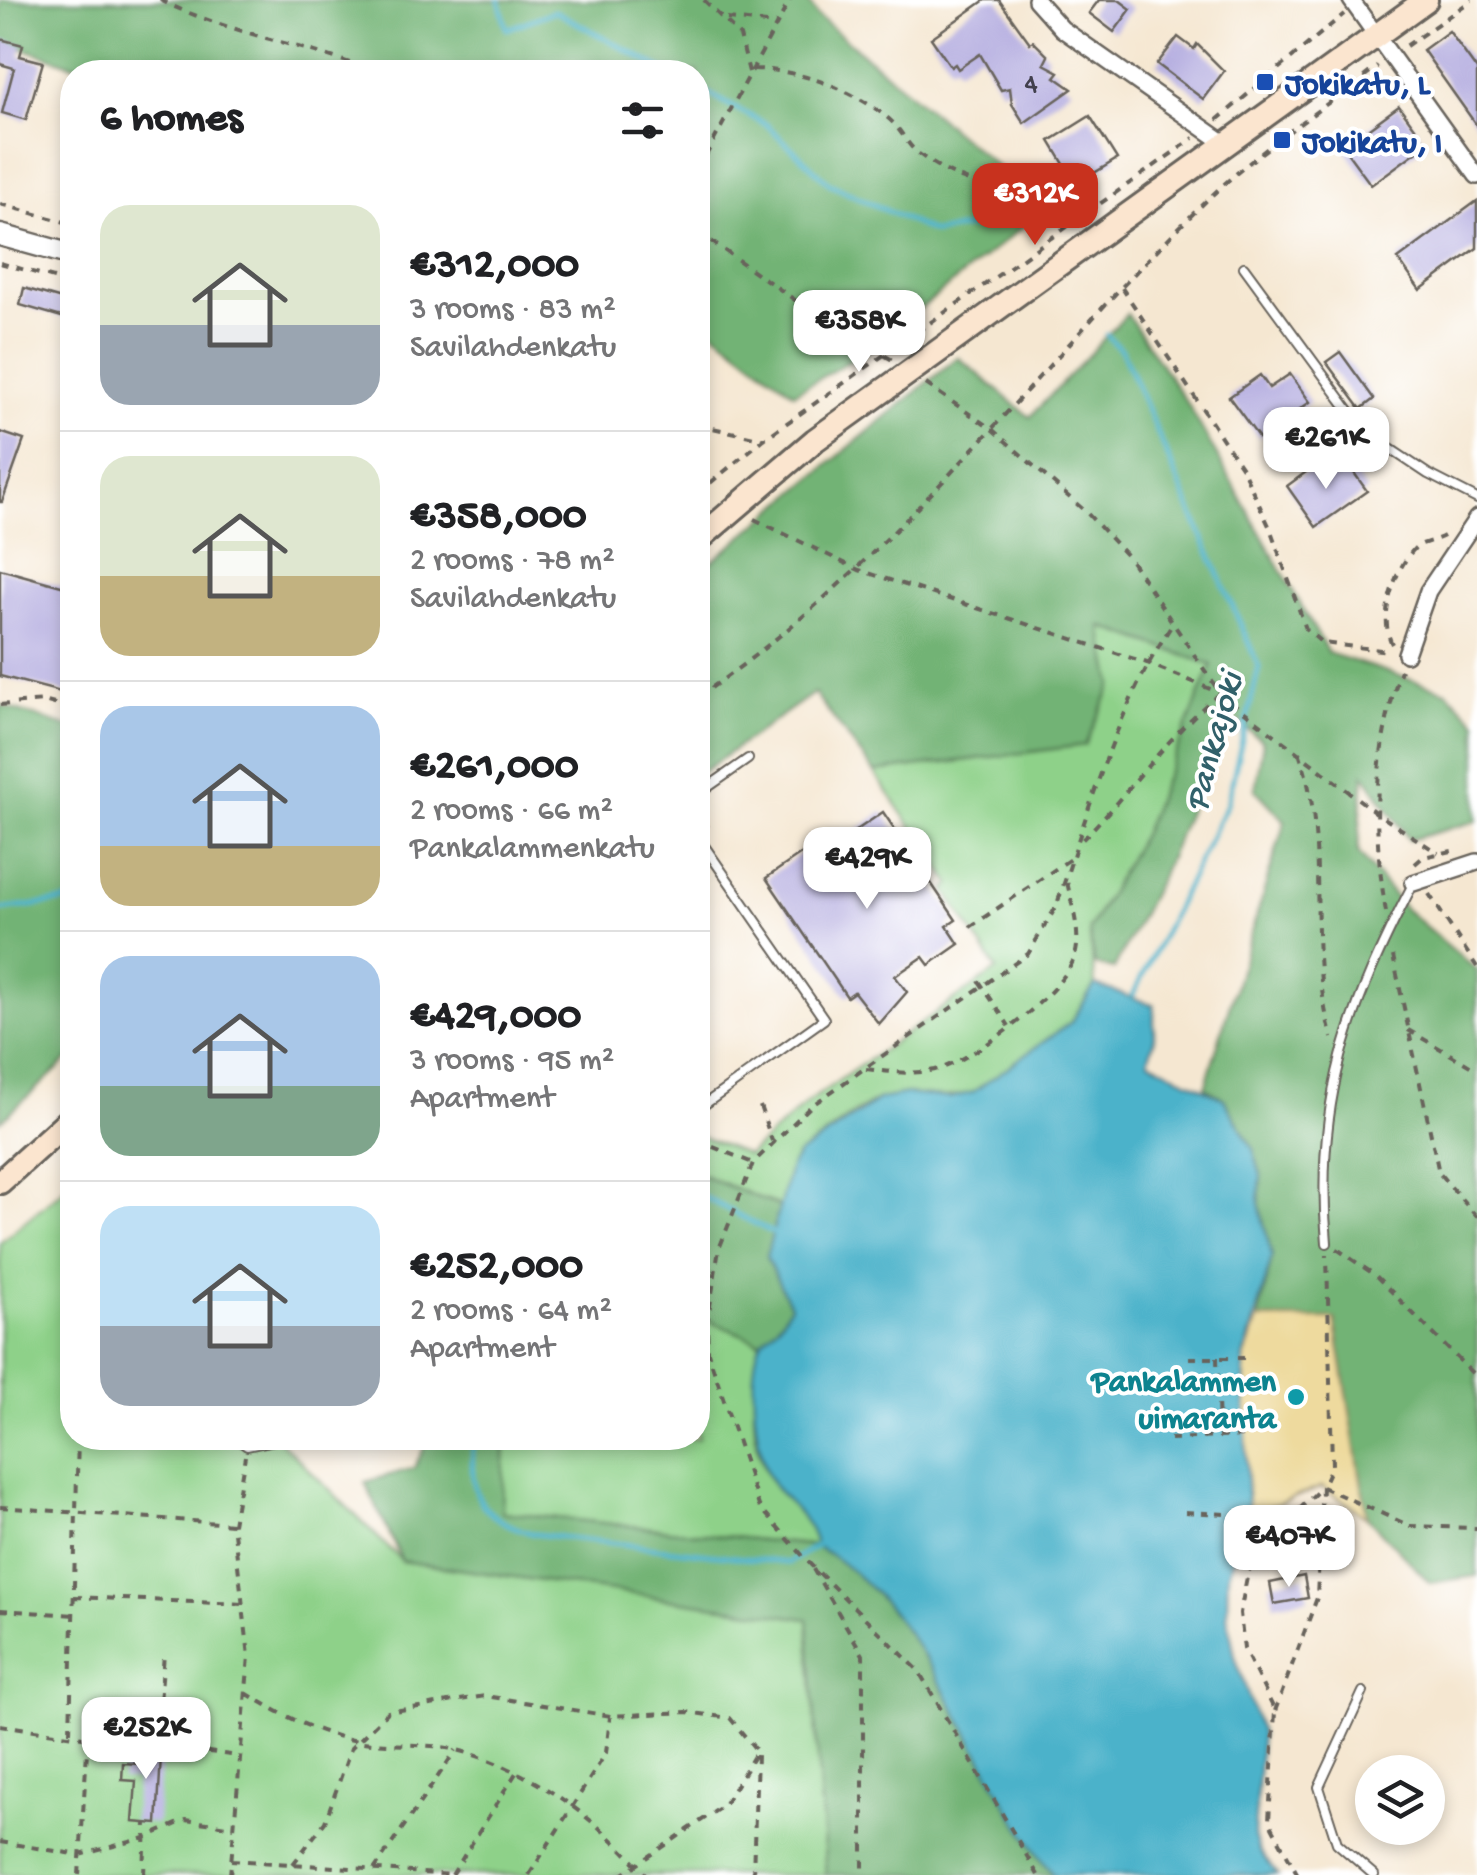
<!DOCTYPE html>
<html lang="en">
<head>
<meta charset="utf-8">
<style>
	:root { --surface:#fff; --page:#f6f6f6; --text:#202124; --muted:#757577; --line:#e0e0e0; --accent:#c8321e }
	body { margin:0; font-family:"Gochi Hand",sans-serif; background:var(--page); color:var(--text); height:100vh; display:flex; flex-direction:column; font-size:38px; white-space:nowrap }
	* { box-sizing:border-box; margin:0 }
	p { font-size:32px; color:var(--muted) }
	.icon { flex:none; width:55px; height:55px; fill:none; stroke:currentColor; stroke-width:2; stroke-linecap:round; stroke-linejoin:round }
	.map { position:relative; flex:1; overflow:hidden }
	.side { position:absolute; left:60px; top:60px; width:650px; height:1390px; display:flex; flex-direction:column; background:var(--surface); border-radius:40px; box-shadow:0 5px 15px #0003 }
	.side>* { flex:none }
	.buttons { position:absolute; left:1355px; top:1755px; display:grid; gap:20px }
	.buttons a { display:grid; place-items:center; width:90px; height:90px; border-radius:50%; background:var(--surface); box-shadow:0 5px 15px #0003; font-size:50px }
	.price { position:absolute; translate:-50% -85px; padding:0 22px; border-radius:20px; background:#fff; color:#222; font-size:32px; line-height:65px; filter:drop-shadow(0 2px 5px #0008) }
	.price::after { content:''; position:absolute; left:50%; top:60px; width:30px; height:22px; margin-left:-15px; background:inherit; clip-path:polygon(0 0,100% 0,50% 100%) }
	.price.current { background:var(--accent); color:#fff }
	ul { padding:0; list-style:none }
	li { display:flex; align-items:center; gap:30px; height:250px; padding:0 40px }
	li+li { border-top:2px solid var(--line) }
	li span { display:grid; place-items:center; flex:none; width:280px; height:200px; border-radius:30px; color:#555 }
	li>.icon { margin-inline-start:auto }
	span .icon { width:120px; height:120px; fill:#fffc; stroke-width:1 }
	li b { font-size:42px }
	h2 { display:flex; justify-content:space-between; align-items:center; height:120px; padding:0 40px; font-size:42px }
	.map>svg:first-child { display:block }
	.green { fill:#8ed189; stroke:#557652; stroke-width:2.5 }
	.forest { fill:#72b375; stroke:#476848; stroke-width:2.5 }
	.sand { fill:#eeda9e; stroke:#857b5d; stroke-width:2.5 }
	.water { fill:#4bb2ca; stroke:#346773; stroke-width:2.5 }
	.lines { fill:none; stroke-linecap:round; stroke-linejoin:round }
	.stream { stroke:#4bb2ca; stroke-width:5 }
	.building { fill:#b5aee0 }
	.service-casing { stroke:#68635b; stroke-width:12 }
	.minor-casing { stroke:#68635b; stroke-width:20 }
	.tertiary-casing { stroke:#68635b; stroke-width:25 }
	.secondary-casing { stroke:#68635b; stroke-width:28 }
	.path { stroke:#68635b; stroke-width:4; stroke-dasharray:8 8; stroke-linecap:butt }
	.service { stroke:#fff; stroke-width:8 }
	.minor { stroke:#fff; stroke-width:15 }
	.tertiary { stroke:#fff; stroke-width:20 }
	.secondary { stroke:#fbe5cf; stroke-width:22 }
	.transit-dot { fill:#1a4fb4; stroke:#fff; stroke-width:4 }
	.culture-dot { fill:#0f9aa8; stroke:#fff; stroke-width:4 }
	.labels { text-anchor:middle; stroke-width:8; stroke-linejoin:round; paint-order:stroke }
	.number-label { font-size:28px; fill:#42404d }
	.transit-label { font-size:32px; font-weight:bold; fill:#164399; stroke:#fff; text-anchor:start }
	.culture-label { font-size:32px; font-weight:bold; fill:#0d838f; stroke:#fff; text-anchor:end }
	.water-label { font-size:35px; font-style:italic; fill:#31606a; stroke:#fff }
</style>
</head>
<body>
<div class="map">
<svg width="1477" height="1875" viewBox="0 0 1477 1875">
	<rect width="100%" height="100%" fill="#fff"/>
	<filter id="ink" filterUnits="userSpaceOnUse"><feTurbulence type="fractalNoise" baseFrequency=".01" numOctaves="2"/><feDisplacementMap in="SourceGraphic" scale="20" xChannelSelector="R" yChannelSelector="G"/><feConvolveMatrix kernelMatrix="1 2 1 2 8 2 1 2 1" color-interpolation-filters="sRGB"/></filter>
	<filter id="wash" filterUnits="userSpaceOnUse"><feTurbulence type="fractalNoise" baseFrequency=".0048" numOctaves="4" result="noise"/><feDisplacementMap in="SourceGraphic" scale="40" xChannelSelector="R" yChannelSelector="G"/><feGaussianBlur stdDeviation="2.25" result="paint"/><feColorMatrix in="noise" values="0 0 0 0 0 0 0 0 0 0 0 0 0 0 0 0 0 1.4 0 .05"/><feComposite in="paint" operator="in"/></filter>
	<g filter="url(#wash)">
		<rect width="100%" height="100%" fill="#f5e7d1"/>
		<path class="green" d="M1100,626L1212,665L1143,833L1089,929L1095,985L1071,1022L973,1093L944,1097L907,1094L880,1099L856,1112L798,1155L790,1168L781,1207L698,1173V1135L748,1155L808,1102L997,970L945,890L951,884L874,772L1085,745Z
			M72,1182V1438H277L402,1561L808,1619L826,1875H0V1242Z
			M698,1316L760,1342C753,1383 747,1446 772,1482C788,1506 811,1517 816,1546L501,1512L505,1438H698Z"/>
		<path class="forest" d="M0,0H807L818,16L1046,208L869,350L794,393L698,319V72H94L0,41Z
			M1127,314L1189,406L1328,653L1447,691L1477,722V821L1409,840L1364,774L1358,852L1406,910L1477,970V1576L1430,1583L1367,1517L1335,1320L1258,1319L1272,1257L1259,1203L1261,1175L1253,1149L1224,1099L1205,1087L1285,821L1255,789L1263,742L1229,713L1164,870L1114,969L1095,965L1089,930L1143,833L1212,665L1101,626L1113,684L1085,745L874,772L814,693L698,775V573L958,357L1030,417Z
			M0,705L72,728V1056L0,1122Z
			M698,1174L781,1207L766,1257L790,1305L783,1324L760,1342L698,1316Z
			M429,1438H505L502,1512L816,1546C934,1613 972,1773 1054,1875H826L808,1619L402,1561L365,1482L414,1468Z"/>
		<path class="sand" d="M1258,1319H1335L1367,1517L1322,1487L1248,1515L1244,1358Z"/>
		<path class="water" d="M1095,985L1154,1005V1041L1148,1060L1224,1099L1253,1149L1261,1175L1259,1203L1272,1257L1244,1358L1248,1526L1228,1573L1227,1615L1235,1656L1261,1734L1254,1836L1259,1851L1278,1875H1054C972,1773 934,1613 816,1546C811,1518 789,1507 773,1484C756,1461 745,1365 762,1341C773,1327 783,1323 790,1305L766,1257L790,1167L798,1155L880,1099L907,1094L950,1098L973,1092L1071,1022Z"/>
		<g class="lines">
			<path class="stream" d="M499,0L507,29L555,11L667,72
				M698,88L767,125L830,184L934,233L1003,222
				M1107,335L1122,351L1259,667L1227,804L1133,995
				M0,910L72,900
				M698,1194L775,1234
				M474,1438C468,1494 477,1517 534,1534L788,1563L816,1546"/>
		</g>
		<g id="blocks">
			<path class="building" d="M985,0H999L1030,43L1033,41L1048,56L1044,64L1059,72L1055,77L1072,89L1024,123L1012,104L1010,88L1001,90L980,54L958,69L955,64L951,67L931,38Z
				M1099,0H1119L1131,9L1114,32L1089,13Z
				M1449,31L1477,70V126L1423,50Z
				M1178,37L1194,49L1197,44L1224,71L1203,99L1157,64Z
				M0,39L23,45L20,56L43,62L26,120L2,113L14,68L0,64Z
				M1399,106L1427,144L1371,185L1343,147Z
				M1090,116L1117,159L1076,184L1050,141Z
				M1477,201V248L1420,290L1398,259Z
				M24,288L72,302V320L20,305Z
				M1340,352L1374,399L1361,409L1326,362Z
				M1290,374L1310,402L1259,438L1229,397L1260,375L1269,388Z
				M0,432L24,440L2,502H0Z
				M1347,463L1367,491L1316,527L1287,486L1317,464L1327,478Z
				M0,569L72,589V695L0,676Z
				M883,812L956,920L947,926L959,944L929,965L923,957L895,976L907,992L879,1024L854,992L847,997L766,878L804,852L810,862Z
				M1304,1576L1308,1598L1274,1604L1270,1583Z
				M144,1738L162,1739L157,1824L133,1822L136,1781L122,1780L123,1763L139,1764V1756L143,1757Z"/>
		</g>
	</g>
	<g filter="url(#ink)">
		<use href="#blocks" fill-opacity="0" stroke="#68635b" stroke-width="2.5"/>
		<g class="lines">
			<defs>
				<path id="service" d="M1244,267L1365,432L1428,474L1477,499
					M698,794L748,759
					M698,837L824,1019L698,1109
					M1327,1243C1314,1101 1349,1007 1413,884
					M236,1438L247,1446L284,1438
					M1363,1692L1319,1787L1337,1843L1374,1875"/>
				<path id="minor" d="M1036,0L1062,29L1226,144
					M1351,0L1477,176
					M1406,654L1428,591L1477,518
					M1413,883L1477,862"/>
				<path id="tertiary" d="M0,235L72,255"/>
				<path id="secondary" d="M698,540L815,440L1426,0
					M0,1182L72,1117"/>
			</defs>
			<use href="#service" class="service-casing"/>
			<use href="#minor" class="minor-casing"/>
			<use href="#tertiary" class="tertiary-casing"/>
			<use href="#secondary" class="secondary-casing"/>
			<path class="path" d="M160,0C226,33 305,44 374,72
				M704,0L740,36L750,76
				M727,19L777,24
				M1406,46L1472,0
				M754,69C800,70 853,89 889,119C901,129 907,145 919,154C962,186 1013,196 1064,204
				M1217,120L1344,14
				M698,170L790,0
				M0,204L72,224
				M698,232L822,319L894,361
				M0,263L72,283
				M1122,288L1242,468L1270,528L1306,629L1322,643L1389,651
				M926,384L993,430L1086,512L1129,558L1220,693C1167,736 1129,793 1081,841
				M698,425L764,439
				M698,493L764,439L1194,138
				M754,519L859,570L1147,663L1220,693L1375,812L1438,853
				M1392,644C1378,617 1394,570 1415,548C1422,542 1435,541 1444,536
				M698,697C899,560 1033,369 1205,202C1257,151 1321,110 1378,66
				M0,705L44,701L72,709
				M1299,752C1332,845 1304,943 1332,1038
				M698,811L708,827
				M1415,864L1423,857L1457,850
				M1429,894L1477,967
				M1386,912C1372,829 1373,751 1401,670
				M970,927L1073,857
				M1393,956L1439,1173L1477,1217
				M979,981L1009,1026
				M1408,1030L1477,1070
				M866,1069C890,1072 911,1075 935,1070C973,1061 1063,994 1075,956C1082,933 1071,904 1067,881
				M760,1106L772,1141
				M698,1141L753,1163
				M1337,1249L1375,1275L1477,1378
				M1217,1357L1219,1437
				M1189,1358H1244
				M1170,1439L1245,1436
				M1322,1487L1410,1526L1477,1528
				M0,1507L233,1524
				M1185,1512L1248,1515
				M813,1569L863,1655V1875
				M74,1597L243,1604
				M0,1610L74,1615
				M246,1693C282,1715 316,1733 358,1741C390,1747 425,1742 457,1750C531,1769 597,1818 646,1875
				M1275,1711L1317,1598L1322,1487L1332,1465L1327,1255
				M159,1715L164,1654
				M0,1725L130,1744C152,1701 178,1708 194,1750L238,1756
				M70,1732L78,1438
				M0,1842L80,1855L145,1838L186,1820L234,1827
				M231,1860L454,1875
				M293,1864L325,1822L351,1748L388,1712L485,1696L611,1716L686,1712L730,1718L757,1751L724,1805L622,1875
				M374,1870L456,1750
				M79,1875L88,1736
				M144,1875L146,1823
				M230,1875L249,1656L233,1524L245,1456
				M452,1875L516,1773
				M529,1875L606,1753L610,1717
				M753,1875L757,1755
				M1038,1875L918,1670L811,1565L759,1506L708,1352L707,1325L719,1249L753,1163L811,1106L1028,954L1056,907C1089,811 1115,711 1172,625
				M1298,1875L1269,1821L1275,1711L1244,1649L1240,1613L1248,1572L1266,1542L1322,1487"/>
			<use href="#service" class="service"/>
			<use href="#minor" class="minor"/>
			<use href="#tertiary" class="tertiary"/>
			<use href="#secondary" class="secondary"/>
		</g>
	</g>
	<g class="transit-dot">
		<rect x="1255" y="72" width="20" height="20" rx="5"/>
		<rect x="1272" y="130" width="20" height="20" rx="5"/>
	</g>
	<circle class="culture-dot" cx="1296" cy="1397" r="10"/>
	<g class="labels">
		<g class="number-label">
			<text x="1031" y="91">4</text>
		</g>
		<g class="transit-label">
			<text x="1285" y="93">Jokikatu, L</text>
			<text x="1302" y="151">Jokikatu, I</text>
		</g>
		<g class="culture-label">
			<text x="1276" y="1390">Pankalammen<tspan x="1276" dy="37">uimaranta</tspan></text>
		</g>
		<g class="water-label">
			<text transform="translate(1211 741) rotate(-75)" y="12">Pankajoki</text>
		</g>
	</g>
</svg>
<div class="buttons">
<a><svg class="icon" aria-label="layers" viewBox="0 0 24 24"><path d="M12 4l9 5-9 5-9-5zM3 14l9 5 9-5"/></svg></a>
</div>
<b class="price current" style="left:1035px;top:248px">€312K</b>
<b class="price" style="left:859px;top:375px">€358K</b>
<b class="price" style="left:1326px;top:492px">€261K</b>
<b class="price" style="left:867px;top:912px">€429K</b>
<b class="price" style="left:1289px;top:1590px">€407K</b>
<b class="price" style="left:146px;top:1782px">€252K</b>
<section class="side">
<h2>6 homes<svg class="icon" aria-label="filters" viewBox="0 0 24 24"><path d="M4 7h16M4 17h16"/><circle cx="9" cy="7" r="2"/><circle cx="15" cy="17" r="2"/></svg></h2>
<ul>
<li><span style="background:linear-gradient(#dfe7d0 60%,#9aa5b1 0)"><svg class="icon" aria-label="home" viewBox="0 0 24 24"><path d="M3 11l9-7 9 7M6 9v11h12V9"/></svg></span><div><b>€312,000</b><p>3 rooms · 83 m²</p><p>Savilahdenkatu</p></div></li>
<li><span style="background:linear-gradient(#dfe7d0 60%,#c2b280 0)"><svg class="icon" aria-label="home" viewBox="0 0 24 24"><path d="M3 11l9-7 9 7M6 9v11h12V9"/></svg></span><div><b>€358,000</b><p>2 rooms · 78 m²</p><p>Savilahdenkatu</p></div></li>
<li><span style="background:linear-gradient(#a9c7e8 70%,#c2b280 0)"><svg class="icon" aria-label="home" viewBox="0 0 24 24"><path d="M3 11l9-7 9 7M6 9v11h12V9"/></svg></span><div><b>€261,000</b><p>2 rooms · 66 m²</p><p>Pankalammenkatu</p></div></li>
<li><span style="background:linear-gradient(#a9c7e8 65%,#7fa58c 0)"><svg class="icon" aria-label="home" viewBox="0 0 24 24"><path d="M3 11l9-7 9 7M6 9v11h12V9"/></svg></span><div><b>€429,000</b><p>3 rooms · 95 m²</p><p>Apartment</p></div></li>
<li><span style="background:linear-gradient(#bfe0f5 60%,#9aa5b1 0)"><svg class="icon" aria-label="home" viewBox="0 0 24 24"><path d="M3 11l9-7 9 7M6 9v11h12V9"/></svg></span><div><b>€252,000</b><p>2 rooms · 64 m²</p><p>Apartment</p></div></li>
</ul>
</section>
</div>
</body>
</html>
